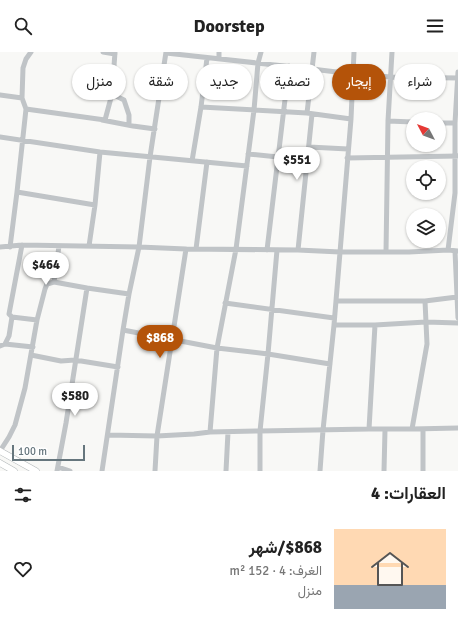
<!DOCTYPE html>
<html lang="ar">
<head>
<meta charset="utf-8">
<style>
	:root { --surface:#fff; --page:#f6f6f6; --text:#222; --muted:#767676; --line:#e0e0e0; --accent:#b45309 }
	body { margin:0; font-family:Signika,Vazirmatn,sans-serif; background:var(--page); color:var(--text); direction:rtl; height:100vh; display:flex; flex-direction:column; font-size:15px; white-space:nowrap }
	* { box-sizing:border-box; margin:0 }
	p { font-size:13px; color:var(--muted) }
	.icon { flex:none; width:22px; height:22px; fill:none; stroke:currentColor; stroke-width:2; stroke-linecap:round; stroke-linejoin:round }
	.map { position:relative; height:419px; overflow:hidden; direction:ltr }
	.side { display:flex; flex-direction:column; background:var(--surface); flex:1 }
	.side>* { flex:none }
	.top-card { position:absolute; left:12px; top:12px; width:434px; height:36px; direction:rtl; display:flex; gap:8px }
	.needle { width:26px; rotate:311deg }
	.controls { position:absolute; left:406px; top:60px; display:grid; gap:8px }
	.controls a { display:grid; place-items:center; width:40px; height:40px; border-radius:50%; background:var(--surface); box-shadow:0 1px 3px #0004; font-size:20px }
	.scale { position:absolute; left:12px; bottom:10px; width:73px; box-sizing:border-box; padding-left:4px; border:2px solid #66767d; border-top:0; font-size:11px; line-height:14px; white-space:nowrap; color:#66767d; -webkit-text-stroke:3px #fff; paint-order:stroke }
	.price { position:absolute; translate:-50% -34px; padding:0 9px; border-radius:14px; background:#fff; color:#222; font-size:13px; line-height:26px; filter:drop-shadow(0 1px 2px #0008) }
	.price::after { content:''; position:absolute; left:50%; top:24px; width:12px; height:9px; margin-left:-6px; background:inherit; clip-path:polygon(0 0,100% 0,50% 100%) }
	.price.selected { background:var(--accent); color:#fff }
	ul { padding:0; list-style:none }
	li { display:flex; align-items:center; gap:12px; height:100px; padding:0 12px }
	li+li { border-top:1px solid var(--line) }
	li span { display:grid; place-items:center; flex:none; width:112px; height:80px; border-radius:0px; color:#555 }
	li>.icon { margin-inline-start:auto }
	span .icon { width:48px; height:48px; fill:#fffc; stroke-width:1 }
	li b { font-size:17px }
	h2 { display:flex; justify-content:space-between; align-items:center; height:48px; padding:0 12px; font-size:17px }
	.chip { padding:0 14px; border-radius:18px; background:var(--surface); box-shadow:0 1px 3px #0004; font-size:14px; line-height:36px }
	.chip.selected { background:var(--accent); color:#fff }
	header { display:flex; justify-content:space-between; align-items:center; height:52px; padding:0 12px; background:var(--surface); font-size:18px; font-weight:800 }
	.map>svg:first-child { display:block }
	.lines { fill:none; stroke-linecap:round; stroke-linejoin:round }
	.major-casing { stroke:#b2b7b9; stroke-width:7 }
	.minor { stroke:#c0c4c7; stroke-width:5 }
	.major { stroke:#fff; stroke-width:6 }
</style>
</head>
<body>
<header><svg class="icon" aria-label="menu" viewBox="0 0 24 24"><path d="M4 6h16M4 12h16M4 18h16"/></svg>Doorstep<svg class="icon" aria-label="search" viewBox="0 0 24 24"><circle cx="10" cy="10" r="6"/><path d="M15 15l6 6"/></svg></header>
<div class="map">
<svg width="458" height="419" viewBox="0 0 458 419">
	<rect width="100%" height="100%" fill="#f8f8f6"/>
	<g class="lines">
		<defs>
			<path id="major" d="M0,399L36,419
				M0,411L14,419"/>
		</defs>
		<use href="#major" class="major-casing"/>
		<path class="minor" d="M103,0L115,2
			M314,0L307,61L351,67
			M166,1L312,17L353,22L391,25L458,26
			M219,7V0
			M112,42L124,48L129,63V73
			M0,43L22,46
			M201,55L307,61
			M26,57L105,68L112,42L115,0
			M102,68L133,74L155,77
			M388,69L413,70
			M439,71H455
			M0,85L100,100L247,114
			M309,95L348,97
			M248,102L278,105L307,109
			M347,106L458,104
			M192,109L201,55L207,6
			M17,140L95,153
			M59,194L54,230L87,236
			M89,194L95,153L100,100
			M0,195L22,193L139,195L186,197L298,198L340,200H409L448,198L458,199
			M10,195L17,140L26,57L22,46L23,16L26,7L31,0
			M196,197L207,110
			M267,198L289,14
			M298,198L312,62
			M448,198L455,141V71L458,20
			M455,199L458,266
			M386,200L388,69L392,0
			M336,249H425L457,245
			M225,251L334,266
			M12,265L37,268
			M334,273H375L426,270L458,271
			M123,278L217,296L268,302L330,312
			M5,292L9,284L12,265L9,262L22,193
			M0,294L5,292L33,295
			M31,303L61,309L75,308L118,315
			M369,377L375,273
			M412,377L427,292L425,249
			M423,377V419
			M210,380L217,296L236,197L254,58L258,11L261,0
			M108,383L157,384L194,382L210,380L260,379L369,377H412L458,376
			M0,399L9,385L15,373L25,336L37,268L45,237L47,232L54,230
			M58,415L70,419
			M57,419L66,371L87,236L129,242
			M102,419L123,278L129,242L139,195L150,105L166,0
			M155,419L157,384L186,197
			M226,419L228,380
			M260,419V379L268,302L277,198
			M320,419L323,378L334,273L351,67L354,0
			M384,419L385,378"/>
		<use href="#major" class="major"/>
	</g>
</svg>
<div class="controls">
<a><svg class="needle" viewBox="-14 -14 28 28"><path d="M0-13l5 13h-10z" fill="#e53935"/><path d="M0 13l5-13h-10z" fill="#767676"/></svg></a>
<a><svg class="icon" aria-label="locate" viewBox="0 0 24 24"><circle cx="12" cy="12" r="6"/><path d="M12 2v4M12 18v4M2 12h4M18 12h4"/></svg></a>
<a><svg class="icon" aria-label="layers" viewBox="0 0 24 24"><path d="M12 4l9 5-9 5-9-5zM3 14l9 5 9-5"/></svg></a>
</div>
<div class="scale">100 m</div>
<b class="price" style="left:297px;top:129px">$551</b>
<b class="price" style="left:46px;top:234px">$464</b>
<b class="price selected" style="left:160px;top:307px">$868</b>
<b class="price" style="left:75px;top:365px">$580</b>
<div class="top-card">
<a class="chip">شراء</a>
<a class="chip selected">إيجار</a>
<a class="chip">تصفية</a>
<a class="chip">جديد</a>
<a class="chip">شقة</a>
<a class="chip">منزل</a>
</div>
</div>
<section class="side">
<h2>العقارات: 4<svg class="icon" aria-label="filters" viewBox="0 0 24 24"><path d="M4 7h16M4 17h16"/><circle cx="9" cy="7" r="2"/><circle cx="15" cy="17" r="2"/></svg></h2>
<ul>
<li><span style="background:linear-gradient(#ffd9b3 70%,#9aa5b1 0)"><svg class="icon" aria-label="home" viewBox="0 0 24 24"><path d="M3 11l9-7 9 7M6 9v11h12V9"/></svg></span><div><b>$868/شهر</b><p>الغرف: 4 · 152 m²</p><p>منزل</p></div><svg class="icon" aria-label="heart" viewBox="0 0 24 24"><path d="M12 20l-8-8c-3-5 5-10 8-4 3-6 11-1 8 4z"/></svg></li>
</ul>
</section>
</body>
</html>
